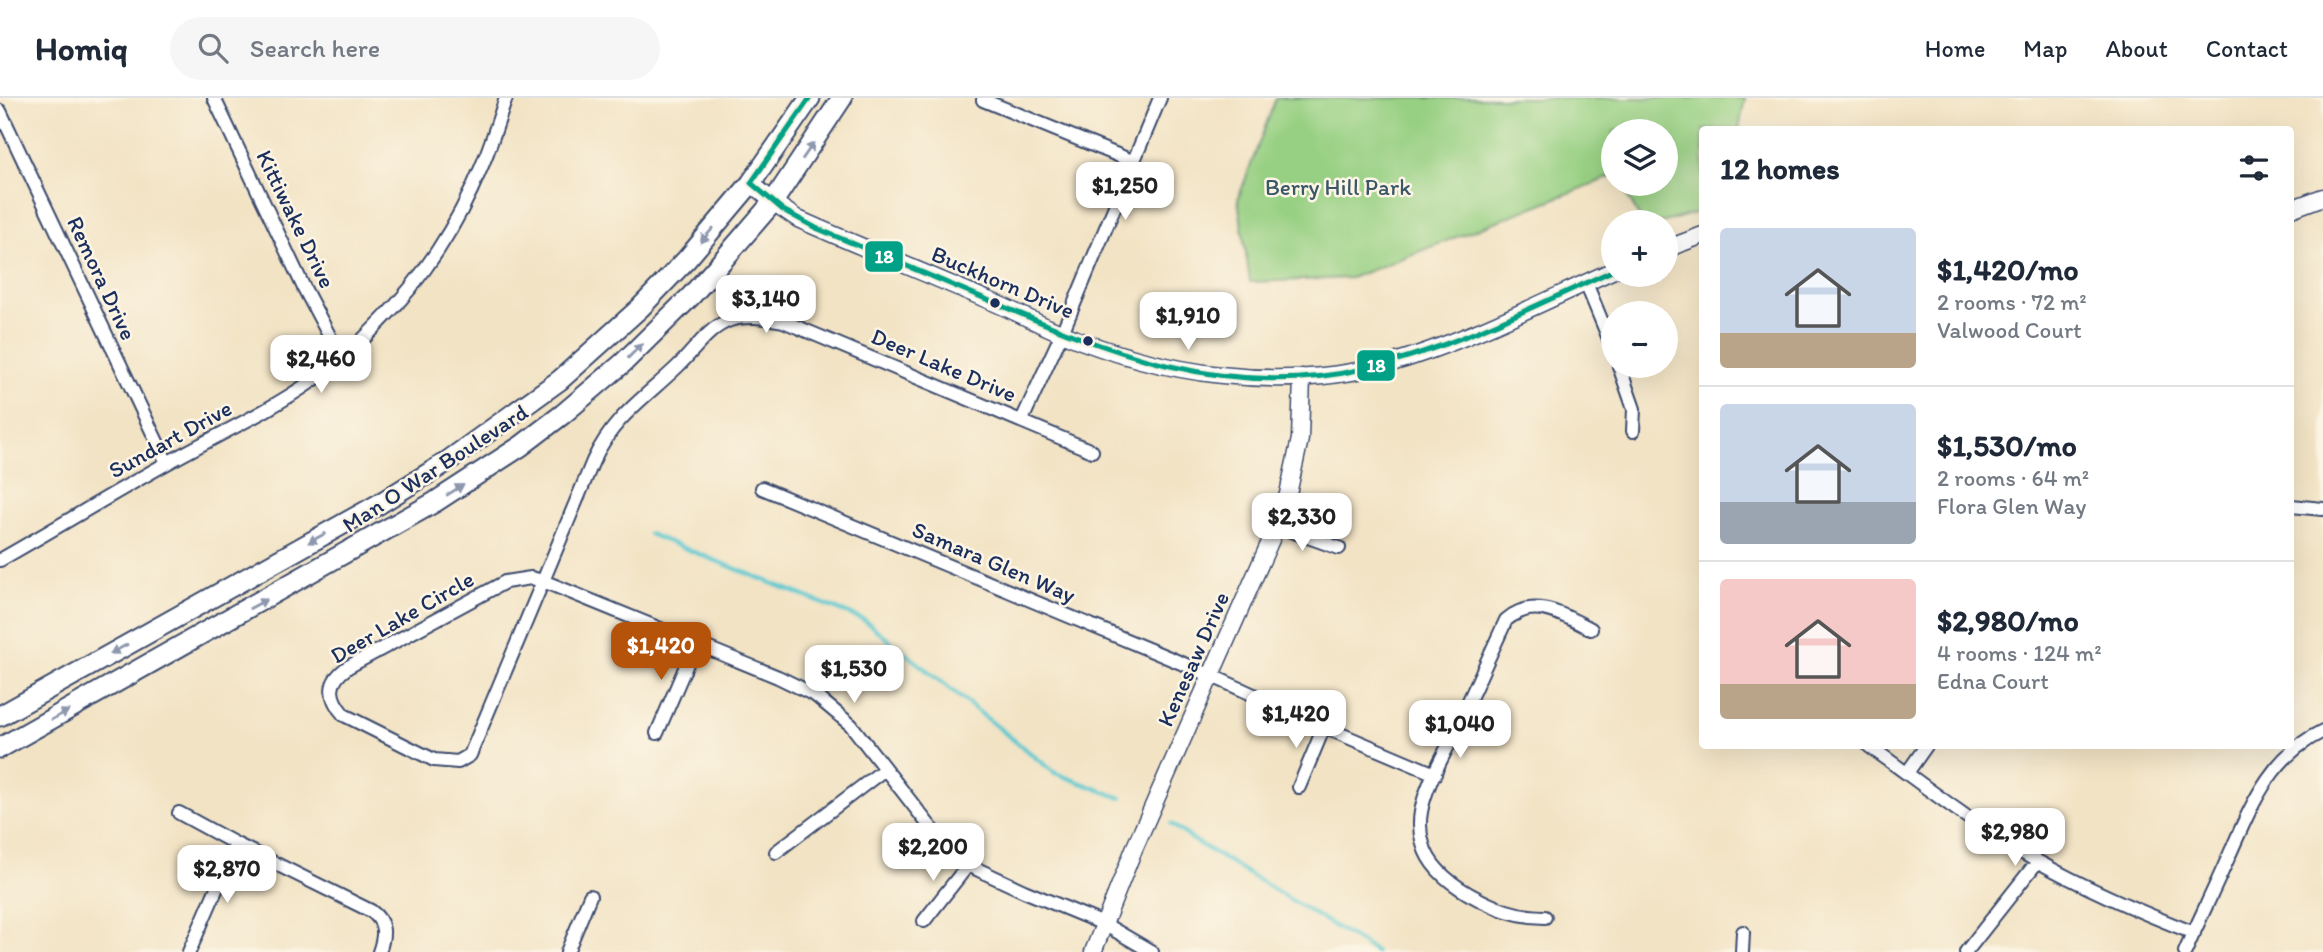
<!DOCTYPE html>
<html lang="en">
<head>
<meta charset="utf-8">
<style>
	:root { --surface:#fff; --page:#f6f6f7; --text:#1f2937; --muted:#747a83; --line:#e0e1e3; --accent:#b45309 }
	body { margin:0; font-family:Itim,sans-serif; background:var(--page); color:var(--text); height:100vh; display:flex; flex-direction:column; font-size:26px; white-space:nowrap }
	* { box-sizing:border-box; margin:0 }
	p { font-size:23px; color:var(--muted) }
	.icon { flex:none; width:38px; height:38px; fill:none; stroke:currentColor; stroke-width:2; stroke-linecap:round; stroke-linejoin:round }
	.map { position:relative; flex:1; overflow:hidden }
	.sheet { position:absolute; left:1699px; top:28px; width:595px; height:623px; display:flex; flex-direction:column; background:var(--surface); border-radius:7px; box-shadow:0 7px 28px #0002 }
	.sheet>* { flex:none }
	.controls { position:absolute; left:1601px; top:21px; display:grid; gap:14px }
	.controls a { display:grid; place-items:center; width:77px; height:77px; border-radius:50%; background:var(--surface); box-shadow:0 7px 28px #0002; font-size:35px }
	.price { position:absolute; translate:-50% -60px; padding:0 16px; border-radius:14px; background:#fff; color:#222; font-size:23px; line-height:46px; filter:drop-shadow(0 2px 4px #0008) }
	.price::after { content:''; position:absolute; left:50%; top:42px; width:21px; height:16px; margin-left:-10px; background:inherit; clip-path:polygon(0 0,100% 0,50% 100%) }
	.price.active { background:var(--accent); color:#fff }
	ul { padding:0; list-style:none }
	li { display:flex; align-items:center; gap:21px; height:175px; padding:0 21px }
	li+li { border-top:2px solid var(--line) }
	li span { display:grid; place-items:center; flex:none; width:196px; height:140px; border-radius:7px; color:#555 }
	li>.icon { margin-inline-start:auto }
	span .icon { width:84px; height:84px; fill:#fffc; stroke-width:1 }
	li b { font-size:30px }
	h2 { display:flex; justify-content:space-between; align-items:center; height:84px; padding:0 21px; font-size:30px }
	header { display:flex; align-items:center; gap:42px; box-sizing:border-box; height:98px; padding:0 35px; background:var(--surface); border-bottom:2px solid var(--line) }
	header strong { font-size:33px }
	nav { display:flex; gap:38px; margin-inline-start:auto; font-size:24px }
	.search { width:490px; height:63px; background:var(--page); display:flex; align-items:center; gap:18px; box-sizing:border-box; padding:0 24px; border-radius:38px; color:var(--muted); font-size:26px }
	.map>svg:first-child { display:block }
	.green { fill:#98d083; stroke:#5a8070; stroke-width:2 }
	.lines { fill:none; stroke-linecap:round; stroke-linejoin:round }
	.stream { stroke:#5bc8d0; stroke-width:4.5 }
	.minor-casing { stroke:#3b4a6d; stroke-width:16 }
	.tertiary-casing { stroke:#3b4a6d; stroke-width:19 }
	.primary-casing { stroke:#3b4a6d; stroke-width:23 }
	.minor { stroke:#fff; stroke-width:12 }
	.tertiary { stroke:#fff; stroke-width:16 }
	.primary { stroke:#fff; stroke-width:19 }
	.bus-1-casing { stroke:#fcf5e5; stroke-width:10 }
	.bus-1 { stroke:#00a186; stroke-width:5 }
	.oneway { fill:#8d97ae }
	.bus-dot { fill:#1b2f5e; stroke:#fcf5e5; stroke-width:2.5 }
	.labels { text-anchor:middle; stroke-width:5; stroke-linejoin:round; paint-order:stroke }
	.park-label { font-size:23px; fill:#3a5767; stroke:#fcf5e5 }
	.street-label { font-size:23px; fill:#1b2f5e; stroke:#fcf5e5 }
	.line-badge { stroke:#fcf5e5; stroke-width:2.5 }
	.badge-label { font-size:19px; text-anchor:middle; font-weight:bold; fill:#fff }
</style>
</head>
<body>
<header>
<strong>Homiq</strong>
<div class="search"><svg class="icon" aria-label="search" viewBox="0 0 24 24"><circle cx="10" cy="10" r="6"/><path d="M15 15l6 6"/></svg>Search here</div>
<nav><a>Home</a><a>Map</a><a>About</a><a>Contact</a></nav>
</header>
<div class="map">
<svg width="2323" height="854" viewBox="0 0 2323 854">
	<rect width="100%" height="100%" fill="#fcf5e5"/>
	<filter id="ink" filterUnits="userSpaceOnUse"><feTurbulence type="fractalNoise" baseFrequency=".0143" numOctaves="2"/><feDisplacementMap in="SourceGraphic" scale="14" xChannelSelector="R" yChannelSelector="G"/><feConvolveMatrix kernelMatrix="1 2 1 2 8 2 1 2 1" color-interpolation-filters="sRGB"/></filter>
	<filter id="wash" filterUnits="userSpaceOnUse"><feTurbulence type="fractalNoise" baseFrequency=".00686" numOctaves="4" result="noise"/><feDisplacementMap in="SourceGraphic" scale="28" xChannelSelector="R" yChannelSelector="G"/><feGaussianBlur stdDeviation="1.57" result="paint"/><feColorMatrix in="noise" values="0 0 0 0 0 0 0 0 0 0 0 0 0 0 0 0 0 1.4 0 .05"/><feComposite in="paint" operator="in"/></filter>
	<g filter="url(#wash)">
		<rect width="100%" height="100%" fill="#f2e3c4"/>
		<path class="green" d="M1276,0H1745L1739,31L1703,32V113L1664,124H1642L1621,86H1666V33H1614L1613,78L1351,180L1250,184L1238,101Z"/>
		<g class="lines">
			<path class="stream" d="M649,436L864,522L1055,675L1121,700
				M1171,726L1198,745L1376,854"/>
		</g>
	</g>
	<g filter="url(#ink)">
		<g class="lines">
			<defs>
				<path id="minor" d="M214,0L304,190L341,260
					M984,0L983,2L1132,63
					M0,13L167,365
					M1586,185L1614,253
					M1619,268L1634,311L1633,333
					M1022,322L1062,235L1160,0
					M1092,353L783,223C766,220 747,216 730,222C708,230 694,253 678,268C644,301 614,318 593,363L543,483L778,579L815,597L851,627L928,726L945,746L968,767L1024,793L1104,826L1152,854
					M762,390L1210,577L1324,629L1435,676
					M2291,408L2323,411
					M1277,428L1339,450
					M0,462C56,430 112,396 169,364C217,337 268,314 312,283C337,267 360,245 380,224C423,181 458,126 481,70C491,47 498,23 506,0
					M531,480L543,483L470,657L458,664L434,662L344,617C328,599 327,584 348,569L505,484Z
					M657,635L695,547
					M1869,648C1924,687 1977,730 2037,763C2087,791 2140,814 2194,835
					M1907,675L1926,648
					M1299,689L1324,629
					M179,715L236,746L371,813C386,824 385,837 379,854
					M776,754L885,671
					M1545,819C1517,819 1494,810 1469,796C1450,785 1429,769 1423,746C1420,736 1419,725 1421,714C1425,690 1439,666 1450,644C1468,604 1487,563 1506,522C1534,498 1563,517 1591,531
					M924,823L968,767
					M189,854L236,746
					M567,854L590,798
					M1742,854L1743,834
					M1966,854L2037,764
					M2185,854C2199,822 2214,792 2228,760C2251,709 2269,659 2323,633"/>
				<path id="tertiary" d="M751,85L773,104L798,121C861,149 925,175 988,202C1013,212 1036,225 1061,235C1162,277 1281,295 1388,266C1465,244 1540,205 1614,172
					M2291,111L2323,99
					M1666,151L1703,137
					M1093,854L1134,751L1277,428L1288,396L1300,341L1302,279"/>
				<path id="primary" d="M0,618L379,406L445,365L560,282L640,210L687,161L751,85L810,0
					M0,650L435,404L521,348L563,316L623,265L691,198L723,162L773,104L842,0"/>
			</defs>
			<use href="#minor" class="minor-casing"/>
			<use href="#tertiary" class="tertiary-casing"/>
			<use href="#primary" class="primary-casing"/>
			<use href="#minor" class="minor"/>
			<use href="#tertiary" class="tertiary"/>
			<use href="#primary" class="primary"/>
			<defs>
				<path id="bus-1" d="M810,0L751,85L783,112L816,130C871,153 926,176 981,199C1106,253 1224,303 1363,271C1451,251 1532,209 1614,172"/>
			</defs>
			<use href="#bus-1" class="bus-1-casing"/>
			<use href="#bus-1" class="bus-1"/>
		</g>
		<defs><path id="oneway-solid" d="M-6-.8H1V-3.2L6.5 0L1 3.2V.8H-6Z" transform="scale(1.75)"/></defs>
		<g class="oneway">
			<use href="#oneway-solid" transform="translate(808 53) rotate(-55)"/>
			<use href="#oneway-solid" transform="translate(707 137) rotate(131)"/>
			<use href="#oneway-solid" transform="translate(635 253) rotate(-45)"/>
			<use href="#oneway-solid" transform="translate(455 392) rotate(-32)"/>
			<use href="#oneway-solid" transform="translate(317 440) rotate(151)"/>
			<use href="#oneway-solid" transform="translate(258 506) rotate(-29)"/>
			<use href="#oneway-solid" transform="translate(119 551) rotate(151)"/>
			<use href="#oneway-solid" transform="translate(60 617) rotate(-29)"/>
		</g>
	</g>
	<g class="bus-dot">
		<circle cx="995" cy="205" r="6"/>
		<circle cx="1088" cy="243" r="6"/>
	</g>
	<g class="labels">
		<g class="park-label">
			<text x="1338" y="97">Berry Hill Park</text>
		</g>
		<g class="street-label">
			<text transform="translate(296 121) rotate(64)" y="8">Kittiwake Drive</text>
			<text transform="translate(102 180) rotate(65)" y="8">Remora Drive</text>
			<text transform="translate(1003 184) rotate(23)" y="8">Buckhorn Drive</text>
			<text transform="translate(944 267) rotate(23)" y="8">Deer Lake Drive</text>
			<text transform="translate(170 341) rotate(-29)" y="8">Sundart Drive</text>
			<text transform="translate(435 370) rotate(-33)" y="8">Man O War Boulevard</text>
			<text transform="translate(994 464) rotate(23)" y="8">Samara Glen Way</text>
			<text transform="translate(402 519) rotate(-30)" y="8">Deer Lake Circle</text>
			<text transform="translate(1193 561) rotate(-66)" y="8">Kenesaw Drive</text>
		</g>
	</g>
	<g class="line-badge">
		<rect x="864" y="142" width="40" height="33" rx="7" fill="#00a186"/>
		<rect x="1356" y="251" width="40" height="33" rx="7" fill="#00a186"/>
	</g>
	<g class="badge-label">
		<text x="884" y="165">18</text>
		<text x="1376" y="274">18</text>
	</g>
</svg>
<div class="controls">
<a><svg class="icon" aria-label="layers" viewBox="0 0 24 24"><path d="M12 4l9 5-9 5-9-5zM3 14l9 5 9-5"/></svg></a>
<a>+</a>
<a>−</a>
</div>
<b class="price" style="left:1125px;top:124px">$1,250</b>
<b class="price" style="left:766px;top:237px">$3,140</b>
<b class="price" style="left:1188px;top:254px">$1,910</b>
<b class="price" style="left:321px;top:297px">$2,460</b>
<b class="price" style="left:1302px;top:455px">$2,330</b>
<b class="price active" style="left:661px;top:584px">$1,420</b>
<b class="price" style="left:854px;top:607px">$1,530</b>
<b class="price" style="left:1296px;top:652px">$1,420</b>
<b class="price" style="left:1460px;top:662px">$1,040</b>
<b class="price" style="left:2015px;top:770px">$2,980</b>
<b class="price" style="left:933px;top:785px">$2,200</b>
<b class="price" style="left:227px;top:807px">$2,870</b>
<section class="sheet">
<h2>12 homes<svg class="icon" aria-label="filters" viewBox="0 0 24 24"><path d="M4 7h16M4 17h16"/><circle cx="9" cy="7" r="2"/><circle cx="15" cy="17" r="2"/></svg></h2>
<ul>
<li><span style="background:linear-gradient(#c9d6e8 75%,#b9a48a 0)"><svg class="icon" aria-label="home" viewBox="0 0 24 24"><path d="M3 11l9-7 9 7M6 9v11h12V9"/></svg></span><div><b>$1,420/mo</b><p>2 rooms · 72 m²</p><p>Valwood Court</p></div></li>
<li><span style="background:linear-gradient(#c9d6e8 70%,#9aa5b1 0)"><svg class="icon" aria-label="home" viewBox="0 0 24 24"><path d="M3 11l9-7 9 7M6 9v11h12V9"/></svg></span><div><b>$1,530/mo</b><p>2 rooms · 64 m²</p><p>Flora Glen Way</p></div></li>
<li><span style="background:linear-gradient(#f6c9c9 75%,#b9a48a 0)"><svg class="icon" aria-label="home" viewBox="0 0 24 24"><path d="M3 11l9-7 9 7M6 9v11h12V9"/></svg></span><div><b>$2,980/mo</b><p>4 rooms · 124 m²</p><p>Edna Court</p></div></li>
</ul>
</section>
</div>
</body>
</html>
